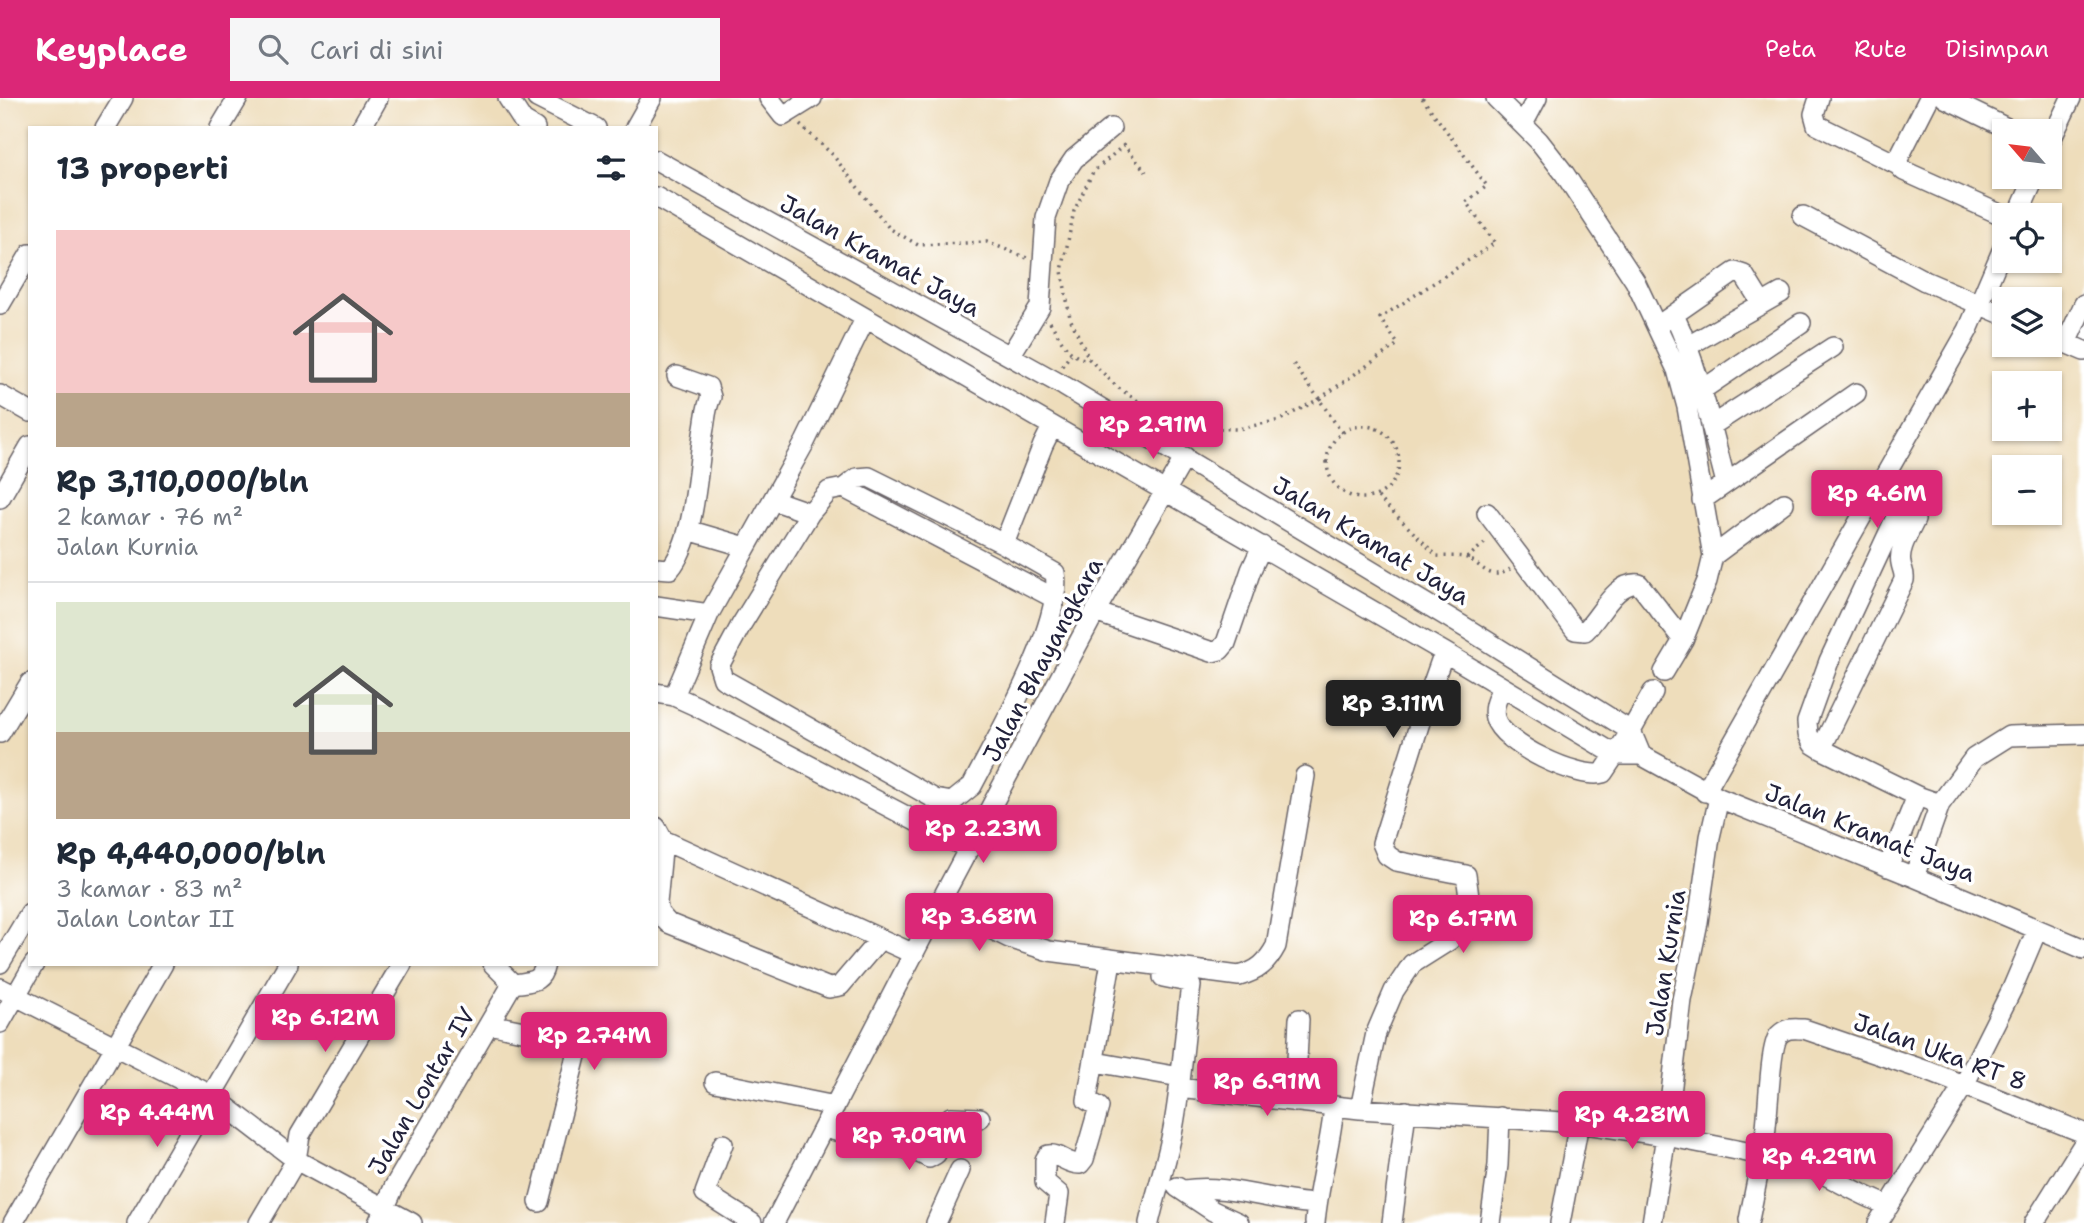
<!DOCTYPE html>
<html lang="id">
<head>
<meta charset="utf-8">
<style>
	:root { --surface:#fff; --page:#f6f6f7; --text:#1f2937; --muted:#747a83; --line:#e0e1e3; --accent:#db2777 }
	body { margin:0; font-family:"Shantell Sans",sans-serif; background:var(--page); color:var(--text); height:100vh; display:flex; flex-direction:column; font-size:26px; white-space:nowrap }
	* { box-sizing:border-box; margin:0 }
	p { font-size:23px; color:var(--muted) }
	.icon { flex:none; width:38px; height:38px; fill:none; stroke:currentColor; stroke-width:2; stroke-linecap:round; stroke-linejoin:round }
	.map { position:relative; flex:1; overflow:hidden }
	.details { position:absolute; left:28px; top:28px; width:630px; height:840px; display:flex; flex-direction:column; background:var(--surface); border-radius:0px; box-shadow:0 2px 5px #0004 }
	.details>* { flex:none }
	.needle { width:46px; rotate:298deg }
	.controls { position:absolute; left:1992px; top:21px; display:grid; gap:14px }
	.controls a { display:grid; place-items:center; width:70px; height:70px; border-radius:0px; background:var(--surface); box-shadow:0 2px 5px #0004; font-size:35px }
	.price { position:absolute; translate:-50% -60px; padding:0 16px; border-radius:7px; background:var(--accent); color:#fff; font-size:23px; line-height:46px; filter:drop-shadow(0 2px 4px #0008) }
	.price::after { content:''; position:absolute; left:50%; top:42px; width:21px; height:16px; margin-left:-10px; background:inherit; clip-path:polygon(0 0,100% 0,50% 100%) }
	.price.selected { background:#222; color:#fff }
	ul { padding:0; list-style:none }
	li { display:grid; align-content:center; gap:14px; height:371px; padding:0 28px }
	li+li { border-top:2px solid var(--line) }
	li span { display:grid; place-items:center; height:217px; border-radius:0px; color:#555 }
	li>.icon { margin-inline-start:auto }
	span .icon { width:126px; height:126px; fill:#fffc; stroke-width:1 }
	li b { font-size:30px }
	h2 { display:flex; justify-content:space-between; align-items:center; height:84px; padding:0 28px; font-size:30px }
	header { display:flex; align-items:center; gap:42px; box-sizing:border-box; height:98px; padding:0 35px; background:var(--accent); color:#fff }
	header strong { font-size:33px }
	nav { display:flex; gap:38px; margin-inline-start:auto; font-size:24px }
	.search { width:490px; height:63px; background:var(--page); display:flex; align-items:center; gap:18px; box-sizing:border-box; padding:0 24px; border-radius:0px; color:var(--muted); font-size:26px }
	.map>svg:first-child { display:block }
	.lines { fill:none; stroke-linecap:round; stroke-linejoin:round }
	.minor-casing { stroke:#696368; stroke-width:22 }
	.path { stroke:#696368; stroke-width:3.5; stroke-dasharray:2 5; stroke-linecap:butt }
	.minor { stroke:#fff; stroke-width:19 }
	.labels { text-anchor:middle; stroke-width:7; stroke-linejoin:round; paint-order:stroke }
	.street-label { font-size:24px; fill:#22223b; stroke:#fff }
</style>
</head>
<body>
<header>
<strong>Keyplace</strong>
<div class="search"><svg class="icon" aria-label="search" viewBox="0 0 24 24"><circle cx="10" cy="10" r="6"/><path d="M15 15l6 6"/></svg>Cari di sini</div>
<nav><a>Peta</a><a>Rute</a><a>Disimpan</a></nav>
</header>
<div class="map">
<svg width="2084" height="1125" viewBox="0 0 2084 1125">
	<rect width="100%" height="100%" fill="#fff"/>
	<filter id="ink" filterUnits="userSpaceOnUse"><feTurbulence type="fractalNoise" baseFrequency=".0143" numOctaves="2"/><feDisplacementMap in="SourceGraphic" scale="14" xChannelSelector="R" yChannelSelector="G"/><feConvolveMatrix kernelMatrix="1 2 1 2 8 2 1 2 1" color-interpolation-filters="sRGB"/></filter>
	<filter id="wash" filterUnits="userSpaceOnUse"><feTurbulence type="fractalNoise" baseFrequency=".00686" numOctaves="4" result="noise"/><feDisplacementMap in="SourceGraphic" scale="28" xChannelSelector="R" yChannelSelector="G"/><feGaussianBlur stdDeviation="1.57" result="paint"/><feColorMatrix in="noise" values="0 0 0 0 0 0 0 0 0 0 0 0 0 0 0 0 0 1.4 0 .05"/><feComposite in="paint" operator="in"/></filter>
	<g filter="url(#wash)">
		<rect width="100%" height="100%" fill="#edb"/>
	</g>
	<g filter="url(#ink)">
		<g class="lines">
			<defs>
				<path id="minor" d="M508,0L523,23L535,30
					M537,0L596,30
					M769,0L783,18L812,0
					M1496,0L1539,43L1564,75L1635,183L1677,272L1687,309L1713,458L1707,483L1683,542L1664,574
					M1819,0L1814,16L1817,27L1898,67L1904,73L2004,118
					M1945,0L2013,33
					M1523,26L1537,0
					M105,30L123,0
					M220,30L238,0
					M361,30L378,0
					M635,30L652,0
					M2049,46L2071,0
					M656,62L1064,288L1466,530L1631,633L1641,657
					M1898,67V61L1929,0
					M656,99L1444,554L1616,657H1641L1719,700L1914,779L2084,851
					M2018,117L2035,79
					M1803,118L1925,183L2004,217
					M0,207L30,156
					M1674,217C1699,270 1711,328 1726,385
					M1663,224L1735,174L1744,177L1762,206
					M2049,238L2084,253
					M2066,245L2084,206
					M1688,248L1781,195
					M1010,258L1040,209L1046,120L1059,83L1074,61L1111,30
					M1702,292L1801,225
					M0,297L30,314
					M1711,328L1833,249
					M844,390L1054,500
					M0,400L30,348
					M773,402L810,415L829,393L844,390L857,380L869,379L1004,446L1055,475C1064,525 996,641 972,688L952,704L935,701L723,581L719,568L741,527L810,415
					M1702,402L1856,295
					M1487,415L1575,532L1585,533C1601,518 1615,483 1639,486L1683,542
					M688,432L746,449
					M1004,446L1043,347L1052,329
					M1713,458L1784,405
					M656,470L670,471C696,440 697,370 704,330C706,318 706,310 711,299L708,289L677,278
					M656,508L709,516
					M1095,514L1212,554L1220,552L1226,545L1251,472L1262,448
					M1502,589C1498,600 1492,608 1495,620C1502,646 1579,682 1603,675L1631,633L1653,594
					M656,595L674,598L696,608L969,751
					M674,598L709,516L805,344L865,221
					M0,635L30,585
					M1821,651L1904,482C1905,474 1902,472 1901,465C1898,451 1909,435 1915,422L1910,414L1898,415L1829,563L1807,624L1808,636L1813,646L1821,651L1917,698L1940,706
					M1705,694L1968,232L2004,148
					M656,729L663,742L657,805L659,815L668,825L829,890L840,888L880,841
					M663,742L914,856
					M1888,769L1917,698
					M1914,779L1940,706L1974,660L2009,638L2084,636
					M940,806L1009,840L1049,853L1239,878C1258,873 1267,865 1276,848L1305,678
					M0,865L30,815
					M493,866L513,886
					M0,890L211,997L296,1062L412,1125
					M0,925L34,866
					M490,926C512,932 562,937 577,954L539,1104
					M1095,964L1180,979
					M715,984L835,1008
					M1179,990L1360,1011L1579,1025L1666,1038L1762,1057C1769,1032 1768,950 1779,937C1787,929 1794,931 1804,931L1930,974L2084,1035
					M1295,1004L1299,921
					M1360,1011L1376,935L1394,893L1412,866L1450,842L1469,799L1466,777L1396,763L1387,757L1382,745L1427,602L1444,554
					M824,1030L913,1052L929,1060L936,1056L951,1019L980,1020
					M1765,1045C1806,1065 1846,1091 1889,1108
					M723,1046L705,1095L752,1125
					M1177,1089L1213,1113L1239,1125
					M1184,1092C1229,1085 1272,1104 1317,1106
					M1749,1122L1762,1057
					M13,1125L163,866
					M137,1125L288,866
					M259,1125L296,1062L300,1037L402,866
					M378,1125L394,1089L510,890L513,886C531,883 541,886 545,866
					M774,1125L946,793L1095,514L1185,359
					M936,1125L960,1072
					M1055,1125L1059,1096L1045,1084V1062L1048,1057C1059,1055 1068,1067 1080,1066L1084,1061L1099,1009L1087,1002L1110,869
					M1149,1125C1156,1094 1167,1063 1173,1031C1182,984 1184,936 1191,888L1188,884L1163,879
					M1315,1125C1318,1085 1331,1047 1334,1008
					M1392,1125L1406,1013
					M1490,1125L1498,1067L1500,1019
					M1560,1125L1579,1025
					M1652,1125L1666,1038L1682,902L1698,824L1710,739L1719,700
					M1878,1125L1964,987L2012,891L2037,832
					M2034,1125L2084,1045"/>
			</defs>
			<use href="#minor" class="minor-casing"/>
			<path class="path" d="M800,27L832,56L889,130L918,147L987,144L1027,160
				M1123,46L1146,74
				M1124,47L1093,74L1074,113L1062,173L1070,220L1089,261L1117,289L1153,313L1188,330L1238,331L1280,322L1319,301L1292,264
				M1050,224C1060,239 1069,262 1089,261
				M1062,268L1071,256
				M1327 364a36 36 0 1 1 72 0a36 36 0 1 1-72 0Z
				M1342,335L1319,301L1398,246L1380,220L1495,145L1466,104L1487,88L1422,0
				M1378,399L1437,458C1446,459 1460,457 1467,460C1482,466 1489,485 1510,471
				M1467,460L1487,443"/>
			<use href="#minor" class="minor"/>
		</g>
	</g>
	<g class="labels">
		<g class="street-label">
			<text transform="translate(880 158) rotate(29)" y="8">Jalan Kramat Jaya</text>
			<text transform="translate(1371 443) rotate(31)" y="8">Jalan Kramat Jaya</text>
			<text transform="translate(1043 562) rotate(-62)" y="8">Jalan Bhayangkara</text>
			<text transform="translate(1870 735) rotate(22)" y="8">Jalan Kramat Jaya</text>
			<text transform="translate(1666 865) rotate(-81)" y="8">Jalan Kurnia</text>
			<text transform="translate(1940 954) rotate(20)" y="8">Jalan Uka RT 8</text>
			<text transform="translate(422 993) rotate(-60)" y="8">Jalan Lontar IV</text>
		</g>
	</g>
</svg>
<div class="controls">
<a><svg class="needle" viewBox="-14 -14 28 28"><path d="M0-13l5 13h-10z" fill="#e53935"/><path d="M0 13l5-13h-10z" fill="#747a83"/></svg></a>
<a><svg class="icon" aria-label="locate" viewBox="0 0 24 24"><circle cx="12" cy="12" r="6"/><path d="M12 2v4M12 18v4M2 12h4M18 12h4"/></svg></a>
<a><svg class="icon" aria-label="layers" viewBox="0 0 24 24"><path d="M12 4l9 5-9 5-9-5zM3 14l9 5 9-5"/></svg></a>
<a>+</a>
<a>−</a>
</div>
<b class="price" style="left:1153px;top:363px">Rp 2.91M</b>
<b class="price" style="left:1877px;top:432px">Rp 4.6M</b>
<b class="price selected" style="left:1393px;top:642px">Rp 3.11M</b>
<b class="price" style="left:983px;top:767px">Rp 2.23M</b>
<b class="price" style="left:979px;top:855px">Rp 3.68M</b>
<b class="price" style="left:1463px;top:857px">Rp 6.17M</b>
<b class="price" style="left:325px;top:956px">Rp 6.12M</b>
<b class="price" style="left:594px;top:974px">Rp 2.74M</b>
<b class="price" style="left:1267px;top:1020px">Rp 6.91M</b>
<b class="price" style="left:157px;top:1051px">Rp 4.44M</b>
<b class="price" style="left:1632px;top:1053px">Rp 4.28M</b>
<b class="price" style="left:909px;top:1074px">Rp 7.09M</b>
<b class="price" style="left:1819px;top:1095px">Rp 4.29M</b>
<section class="details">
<h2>13 properti<svg class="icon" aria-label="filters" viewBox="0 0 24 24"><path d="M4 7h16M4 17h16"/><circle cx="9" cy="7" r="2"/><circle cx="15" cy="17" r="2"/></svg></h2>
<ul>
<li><span style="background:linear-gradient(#f6c9c9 75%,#b9a48a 0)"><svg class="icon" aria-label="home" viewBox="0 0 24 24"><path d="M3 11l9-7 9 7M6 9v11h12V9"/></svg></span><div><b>Rp 3,110,000/bln</b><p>2 kamar · 76 m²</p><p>Jalan Kurnia</p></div></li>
<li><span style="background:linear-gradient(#dfe7d0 60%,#b9a48a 0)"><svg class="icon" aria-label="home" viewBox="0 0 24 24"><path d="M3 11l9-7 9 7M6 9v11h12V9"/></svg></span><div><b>Rp 4,440,000/bln</b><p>3 kamar · 83 m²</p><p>Jalan Lontar II</p></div></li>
</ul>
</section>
</div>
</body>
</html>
